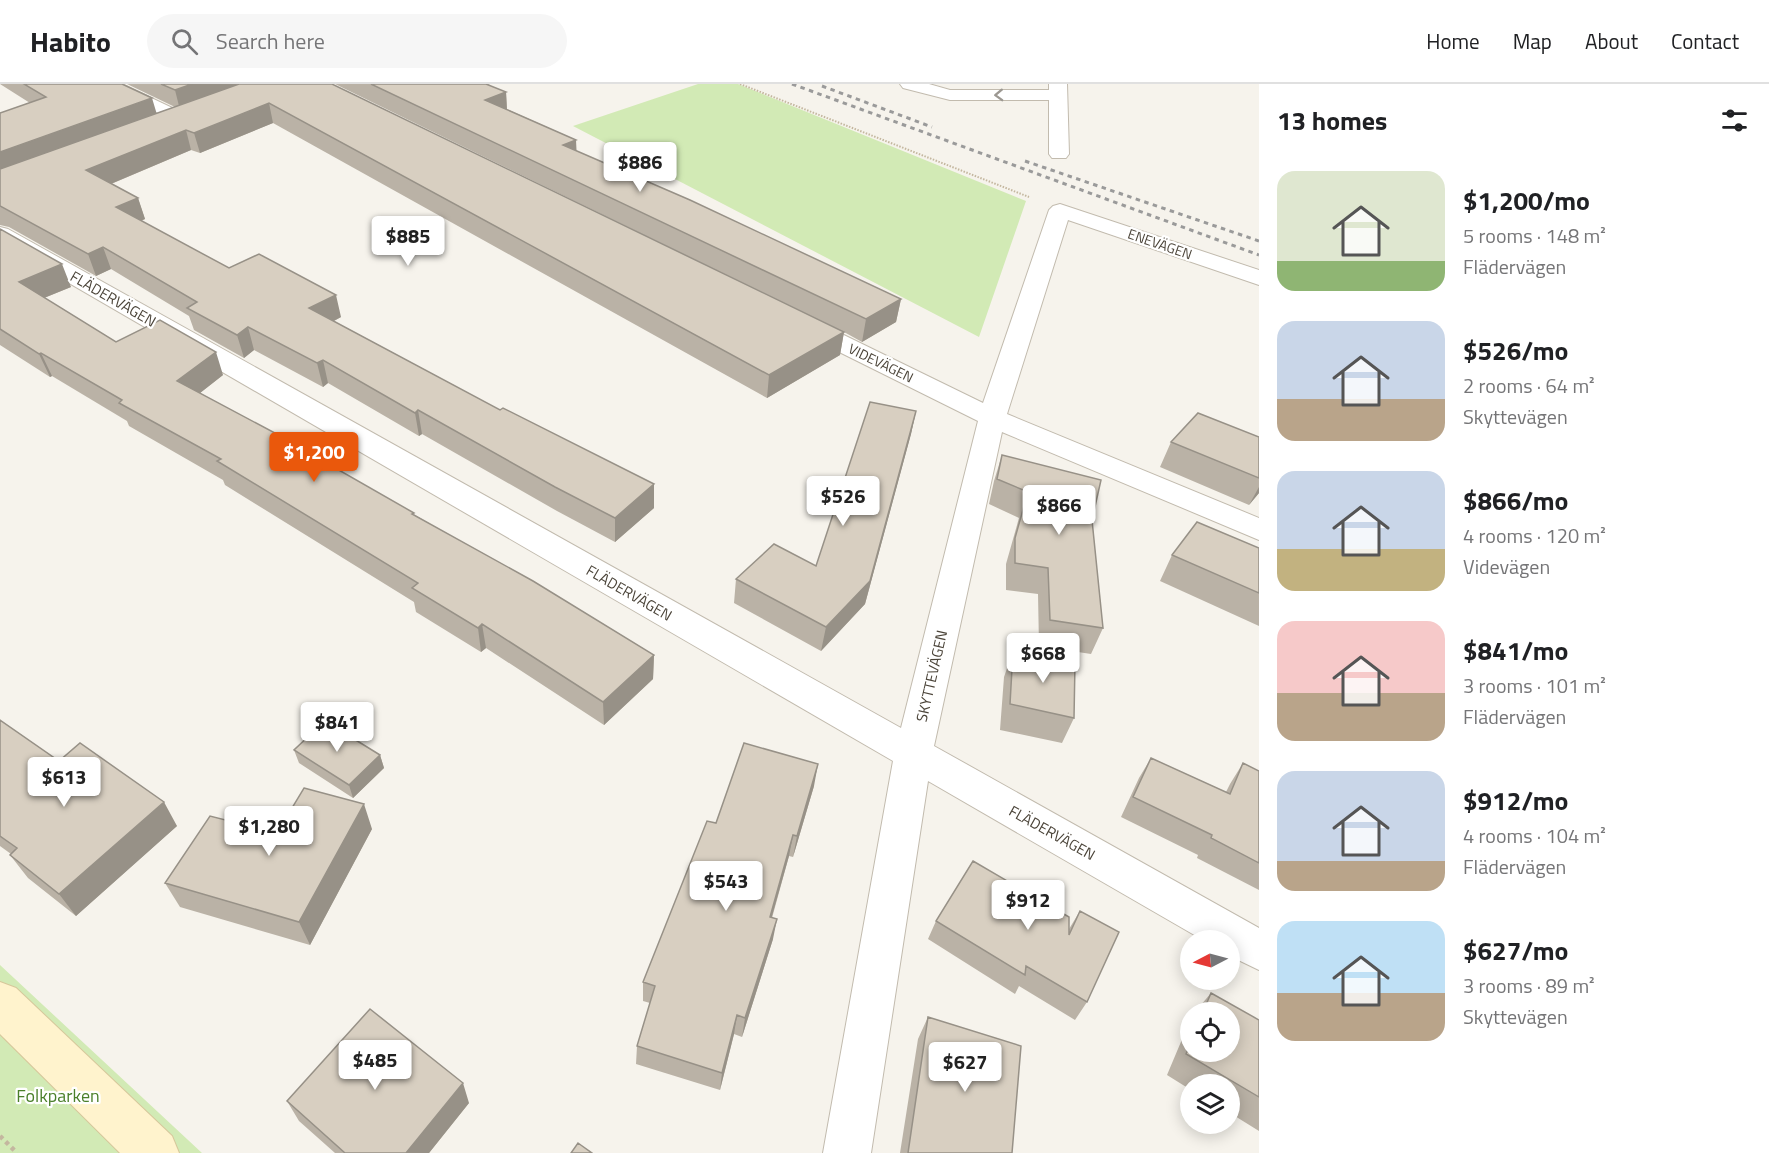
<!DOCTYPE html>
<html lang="en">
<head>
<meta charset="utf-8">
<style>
	:root { --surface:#fff; --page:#f6f6f6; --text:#202124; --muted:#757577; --line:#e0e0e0; --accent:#ea580c }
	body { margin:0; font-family:"Titillium Web",sans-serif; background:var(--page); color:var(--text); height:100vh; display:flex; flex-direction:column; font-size:22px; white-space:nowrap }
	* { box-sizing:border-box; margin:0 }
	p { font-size:20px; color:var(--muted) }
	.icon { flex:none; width:33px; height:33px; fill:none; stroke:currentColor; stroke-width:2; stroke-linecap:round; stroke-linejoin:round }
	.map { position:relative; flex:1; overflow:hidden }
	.sheet { display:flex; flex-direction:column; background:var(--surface); width:510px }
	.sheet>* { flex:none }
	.needle { width:39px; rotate:264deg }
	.controls { position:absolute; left:1180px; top:846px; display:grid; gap:12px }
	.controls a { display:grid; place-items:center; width:60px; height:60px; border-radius:50%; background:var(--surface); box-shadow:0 3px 15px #0003; font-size:30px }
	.price { position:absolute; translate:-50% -51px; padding:0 14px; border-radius:6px; background:#fff; color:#222; font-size:20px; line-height:39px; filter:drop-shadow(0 2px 3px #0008) }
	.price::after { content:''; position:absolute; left:50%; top:36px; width:18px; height:14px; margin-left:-9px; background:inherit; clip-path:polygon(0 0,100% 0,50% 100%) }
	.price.selected { background:var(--accent); color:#fff }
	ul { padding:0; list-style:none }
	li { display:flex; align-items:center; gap:18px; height:150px; padding:0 18px }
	li span { display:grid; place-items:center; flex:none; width:168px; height:120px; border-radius:18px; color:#555 }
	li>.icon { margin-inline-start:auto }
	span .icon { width:72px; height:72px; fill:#fffc; stroke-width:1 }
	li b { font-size:26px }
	h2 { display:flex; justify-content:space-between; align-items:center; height:72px; padding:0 18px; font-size:26px }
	header { display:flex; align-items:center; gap:36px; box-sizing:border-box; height:84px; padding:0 30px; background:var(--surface); border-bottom:2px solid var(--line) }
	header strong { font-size:28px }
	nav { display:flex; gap:33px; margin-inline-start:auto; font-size:21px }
	.search { width:420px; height:54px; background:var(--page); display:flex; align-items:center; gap:15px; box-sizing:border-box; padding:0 21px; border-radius:33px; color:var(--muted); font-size:22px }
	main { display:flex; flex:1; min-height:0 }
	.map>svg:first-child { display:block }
	.green { fill:#d2eab5 }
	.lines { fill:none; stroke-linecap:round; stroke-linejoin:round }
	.street-casing { stroke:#c2bbae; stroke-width:2 }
	.secondary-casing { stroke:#d6c79b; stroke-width:2 }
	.path-far1 { stroke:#c4b79f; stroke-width:2; stroke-dasharray:1.5 1.5; stroke-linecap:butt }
	.path { stroke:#c4b79f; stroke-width:4.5; stroke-dasharray:4 4; stroke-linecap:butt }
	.street { fill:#fff; fill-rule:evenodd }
	.secondary { fill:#fff3cd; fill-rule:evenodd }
	.rail { stroke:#9a9a9a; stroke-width:3; stroke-dasharray:4.5 4.5; stroke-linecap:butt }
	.wall { fill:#bab2a6 }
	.shaded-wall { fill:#979187 }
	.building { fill:#d8cfc1; stroke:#979187; stroke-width:1.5 }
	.oneway { stroke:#9c9892 }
	.labels { text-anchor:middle; stroke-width:4.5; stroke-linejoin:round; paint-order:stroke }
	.far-street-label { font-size:14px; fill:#4b4439; stroke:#fff }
	.street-label { font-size:15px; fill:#4b4439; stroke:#fff }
	.near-park-label { font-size:18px; fill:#4a7f2a; stroke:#fff }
</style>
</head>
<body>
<header>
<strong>Habito</strong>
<div class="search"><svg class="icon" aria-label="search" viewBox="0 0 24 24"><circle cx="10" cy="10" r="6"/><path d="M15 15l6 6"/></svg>Search here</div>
<nav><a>Home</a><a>Map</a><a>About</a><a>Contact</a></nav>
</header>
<main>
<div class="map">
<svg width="1259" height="1069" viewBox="0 0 1259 1069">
	<rect width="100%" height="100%" fill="#f6f3ec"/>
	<path class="green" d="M698,0H738L1026,117L979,253L573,42Z
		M0,881L202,1069H0Z"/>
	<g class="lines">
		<defs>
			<path id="street" d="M99,0H122L185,30L188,34L185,38H173L102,4Z
				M900,0H929L950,6H1049V0H1067L1069,70L1066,74H1052L1049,70V16H950L903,4Z
				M1060,120L1259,186V201L1068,136L1007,330L1259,434V456L1002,348L934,662L1259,844V886L1230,872V856H1203L928,697L871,1069H823L893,677L0,159V143L8,145L901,644L978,337L793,245L790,240L793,235L802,233L811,235L983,319L1049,126L1053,122Z"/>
			<path id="secondary" d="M0,898L16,904L172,1052L179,1069H120L0,950Z"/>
		</defs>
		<use href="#street" class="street-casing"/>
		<use href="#secondary" class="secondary-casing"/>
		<path class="path-far1" d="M740,0L1029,113"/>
		<path class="path" d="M0,1052L17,1069"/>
		<use href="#street" class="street"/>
		<use href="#secondary" class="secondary"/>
		<path class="rail" d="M792,0L1259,171
			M822,2L932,43
			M1025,77L1259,157"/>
	</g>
	<path class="wall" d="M0,0H122L157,29L175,23L127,0H332L675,166L335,0H490L488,1L506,8L507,25L576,56V67L901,215L896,238L862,258L844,248L840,271L767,314L273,39L200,69L191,66L111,100L138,114L145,135L141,137L229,184L341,233L334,237L500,326L654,400V424L615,458L557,427L422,350L419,352L328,299L323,303L254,266L244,274L194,246L189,232L111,185L96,192L9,143L0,141V29L30,19Z
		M0,145L71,203L44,214L116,258L223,291L200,309L318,372L319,374L415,431L654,571L653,595L604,641L486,564L481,568L416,528L414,518L225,401L223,396L129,342L127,337L52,292L50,293L0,261Z
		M916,327L911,350L865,520L821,567L734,519L736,495L816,482Z
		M1259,353V409L1249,421L1160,383L1171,358Z
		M1002,371L1092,436L1103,544L1091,570L1039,562L1038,510L1006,506V480L1019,434L989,420L994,397Z
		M1259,464V542L1160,497L1172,471Z
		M1013,567L1074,634L1062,659L1000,646L1004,593Z
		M0,636L59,677L177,742L76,832L28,794L10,771L11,770L0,762Z
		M294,666L380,671L384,684L353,714L299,679Z
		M1151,674L1226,708L1230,700L1243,679L1259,687V806L1197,774L1198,771L1121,733L1139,694Z
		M814,702L793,773L789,772L772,834L773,855L742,953L734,950L720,1006L636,980L637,962L650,919L643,917V898L716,739Z
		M372,745L310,861L180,823L165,799L277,749Z
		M1080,827L1087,918L1075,936L1019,902L1015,910L928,855L936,837L1069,845Z
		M1211,909L1259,936V1047L1230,1029V1000H1191V1006L1167,991L1191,934V968L1230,928H1195Z
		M928,933L1012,1069H900L918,955Z
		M287,1017L469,1019L429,1069H335L299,1037Z"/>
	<path class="shaded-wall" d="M192,0H249L180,26L175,6Z
		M506,8L507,27L485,16Z
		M152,14L158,34L0,92V68Z
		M269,19L273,39L200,69L194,49Z
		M186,46L191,66L94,107L86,86Z
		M576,56L577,76L563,61Z
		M138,114L145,135L123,144L116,123Z
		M103,163L111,185L96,192L88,170Z
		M62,180L71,203L29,220L19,198Z
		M336,211L341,233L315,247L309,224Z
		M901,215L896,238L862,258L866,235Z
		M248,243L254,266L244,274L237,251Z
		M844,248L840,271L767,314L769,291Z
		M216,268L223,291L186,320L177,297Z
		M41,269L52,292L50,293L39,270Z
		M323,276L328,299L323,303L317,279Z
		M418,326L422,350L419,352L415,329Z
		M916,327L911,350L865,520L821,567L826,543Z
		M654,400V424L615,458V434Z
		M1259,403V409L1249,421Z
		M482,540L486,564L481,568L478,544Z
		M654,571L653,595L604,641L603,618Z
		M380,671L384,684L353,714L349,701Z
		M818,680L814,702L793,773L797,752Z
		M164,718L177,742L76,832L59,810Z
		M364,720L372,745L310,861L299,838Z
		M793,751L789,772L766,853L770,833Z
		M777,835L773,855L742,953L745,934Z
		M737,931L734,950L720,1006L722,989Z
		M463,999L469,1019L429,1069H406Z"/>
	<path class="building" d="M24,0H122L152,14L0,68V29L46,13Z
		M161,0H192L175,6Z
		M239,0H332L844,248L769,291L269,19L194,49L186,46L86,86L138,114L116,123L229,184L259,170L336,211L309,224L500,326L503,324L654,400L615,434L555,403L418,326L415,329L323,276L317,279L248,243L237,251L187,224L197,218L103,163L88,170L0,122V85Z
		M371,0H486L506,8L485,16L576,56L563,61L690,116L901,215L866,235Z
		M0,145L62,180L19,198L116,258L160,236L216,268L177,297L318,372L316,373L414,429L412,430L533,497L654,571L603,618L482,540L478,544L412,504L418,499L217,377L221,375L119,319L122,316L41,269L39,270L0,245Z
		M870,318L916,327L870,497L826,543L736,495L774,460L816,482Z
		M1198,329L1259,353V394L1171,358Z
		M1002,371L1101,396L1092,436L1103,544L1050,536L1048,484L1015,479V454L1028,408L997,395Z
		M1197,438L1259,464V509L1172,471Z
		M1013,567L1075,579L1074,634L1010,620Z
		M0,636L59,677L80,659L164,718L59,810L10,771L17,764L0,752Z
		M325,637L380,671L349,701L294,666Z
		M744,659L818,680L797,752L793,751L770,833L777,835L745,934L737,931L722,989L637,962L655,902L643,898L707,737L716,739Z
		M1151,674L1230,710L1243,679L1259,687V779L1211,754L1212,751L1133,713Z
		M304,704L364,720L299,838L165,799L210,732L277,749Z
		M973,777L1069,833V851L1080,827L1119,848L1087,918L1026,882L1025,891L936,837Z
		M1211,909L1259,936V1013L1186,970L1191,959V968H1230V928H1203Z
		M370,925L463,999L406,1069H345L287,1017Z
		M928,933L1021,962L1012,1069H908Z
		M578,1059L592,1069H571Z"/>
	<defs><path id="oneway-chevron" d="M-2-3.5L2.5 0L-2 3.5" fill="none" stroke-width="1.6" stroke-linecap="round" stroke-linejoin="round" transform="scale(1.5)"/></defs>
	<use class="oneway" href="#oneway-chevron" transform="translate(999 11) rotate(178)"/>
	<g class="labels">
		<g class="far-street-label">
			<text transform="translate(1160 160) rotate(19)" y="5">ENEVÄGEN</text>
			<text transform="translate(881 279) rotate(26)" y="5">VIDEVÄGEN</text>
		</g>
		<g class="street-label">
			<text transform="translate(113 215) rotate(30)" y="5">FLÄDERVÄGEN</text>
			<text transform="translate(629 509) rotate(30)" y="5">FLÄDERVÄGEN</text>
			<text transform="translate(932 592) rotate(-77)" y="5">SKYTTEVÄGEN</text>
			<text transform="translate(1052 749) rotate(29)" y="5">FLÄDERVÄGEN</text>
		</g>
		<g class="near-park-label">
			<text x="58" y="1018">Folkparken</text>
		</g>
	</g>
</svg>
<div class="controls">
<a><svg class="needle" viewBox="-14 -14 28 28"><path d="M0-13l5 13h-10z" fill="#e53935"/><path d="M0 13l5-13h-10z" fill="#757577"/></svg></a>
<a><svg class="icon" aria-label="locate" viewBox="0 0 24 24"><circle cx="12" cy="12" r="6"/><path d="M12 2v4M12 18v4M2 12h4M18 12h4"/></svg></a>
<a><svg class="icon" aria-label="layers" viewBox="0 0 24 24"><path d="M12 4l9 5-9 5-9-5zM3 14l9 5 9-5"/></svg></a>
</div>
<b class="price" style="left:640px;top:109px">$886</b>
<b class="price" style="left:408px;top:183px">$885</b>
<b class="price selected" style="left:314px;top:399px">$1,200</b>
<b class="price" style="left:843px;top:443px">$526</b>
<b class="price" style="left:1059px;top:452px">$866</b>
<b class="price" style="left:1043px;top:600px">$668</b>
<b class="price" style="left:337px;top:669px">$841</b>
<b class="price" style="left:64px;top:724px">$613</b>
<b class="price" style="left:269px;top:773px">$1,280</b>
<b class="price" style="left:726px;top:828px">$543</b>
<b class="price" style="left:1028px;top:847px">$912</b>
<b class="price" style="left:375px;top:1007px">$485</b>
<b class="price" style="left:965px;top:1009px">$627</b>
</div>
<section class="sheet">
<h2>13 homes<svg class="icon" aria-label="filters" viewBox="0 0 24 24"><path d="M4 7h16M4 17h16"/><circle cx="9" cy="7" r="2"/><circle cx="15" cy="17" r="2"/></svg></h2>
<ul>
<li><span style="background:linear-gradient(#dfe7d0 75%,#8fb573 0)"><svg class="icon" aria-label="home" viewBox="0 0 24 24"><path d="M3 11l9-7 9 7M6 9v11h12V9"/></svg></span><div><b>$1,200/mo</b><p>5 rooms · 148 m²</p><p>Flädervägen</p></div></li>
<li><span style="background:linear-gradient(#c9d6e8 65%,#b9a48a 0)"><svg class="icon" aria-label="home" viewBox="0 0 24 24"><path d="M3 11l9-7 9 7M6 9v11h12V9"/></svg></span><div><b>$526/mo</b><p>2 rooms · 64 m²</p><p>Skyttevägen</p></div></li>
<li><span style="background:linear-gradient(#c9d6e8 65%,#c2b280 0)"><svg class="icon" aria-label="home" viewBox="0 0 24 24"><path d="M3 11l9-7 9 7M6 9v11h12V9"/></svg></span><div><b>$866/mo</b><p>4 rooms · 120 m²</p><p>Videvägen</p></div></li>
<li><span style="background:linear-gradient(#f6c9c9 60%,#b9a48a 0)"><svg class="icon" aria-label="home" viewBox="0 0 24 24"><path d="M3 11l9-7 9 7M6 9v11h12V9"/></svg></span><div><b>$841/mo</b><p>3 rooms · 101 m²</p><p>Flädervägen</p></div></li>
<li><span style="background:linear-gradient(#c9d6e8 75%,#b9a48a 0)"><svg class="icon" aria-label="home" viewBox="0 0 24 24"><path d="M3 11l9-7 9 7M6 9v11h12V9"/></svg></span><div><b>$912/mo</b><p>4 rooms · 104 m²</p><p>Flädervägen</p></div></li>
<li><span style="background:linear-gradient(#bfe0f5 60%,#b9a48a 0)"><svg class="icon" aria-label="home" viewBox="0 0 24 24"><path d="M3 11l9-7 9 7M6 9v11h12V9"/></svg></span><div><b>$627/mo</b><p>3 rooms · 89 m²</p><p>Skyttevägen</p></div></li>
</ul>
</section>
</main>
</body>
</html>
